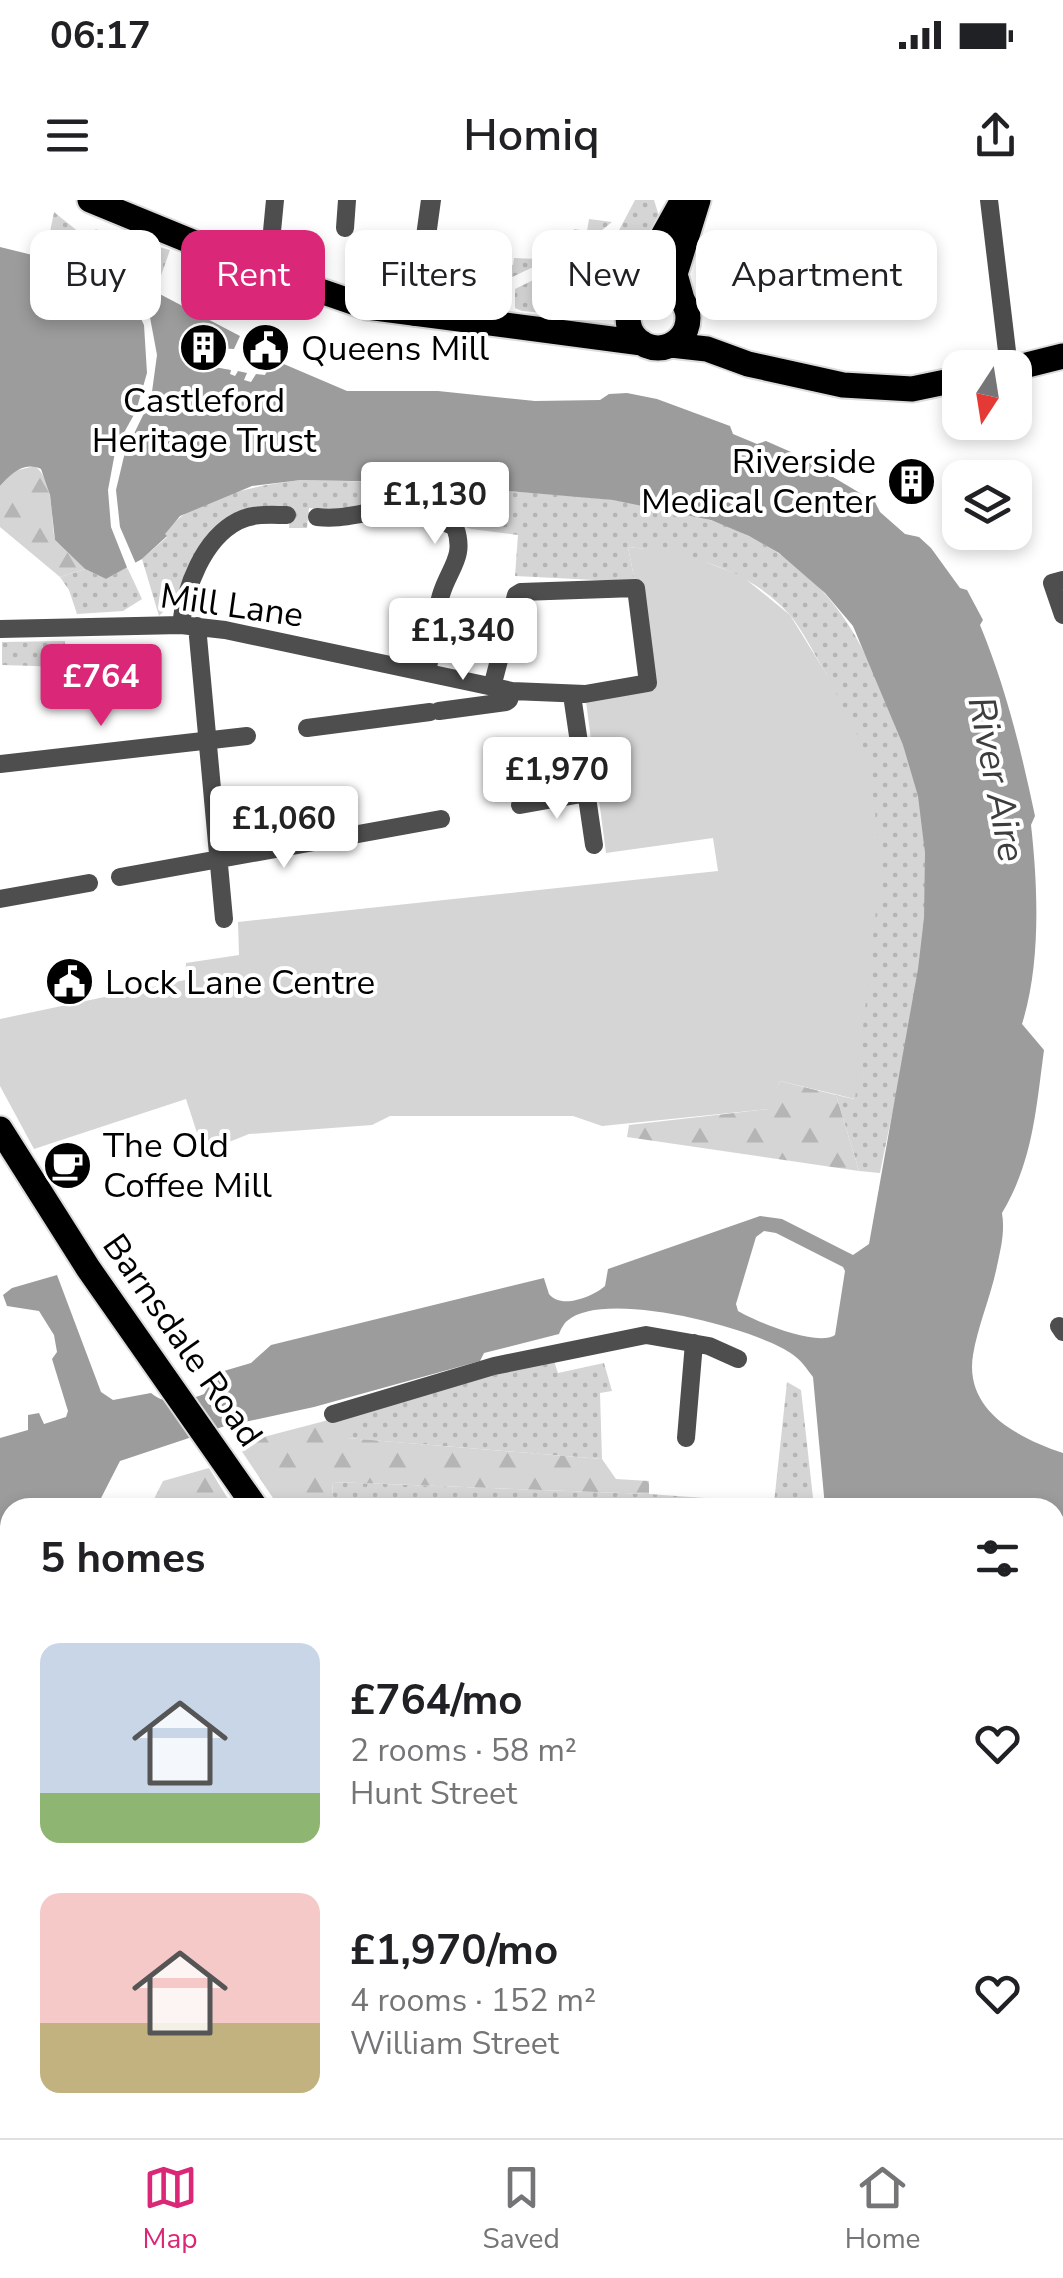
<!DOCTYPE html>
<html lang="en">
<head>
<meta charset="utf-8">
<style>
	:root { --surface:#fff; --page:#f2f2f2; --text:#202124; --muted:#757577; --line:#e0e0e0; --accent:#db2777 }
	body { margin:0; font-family:"Nunito Sans",sans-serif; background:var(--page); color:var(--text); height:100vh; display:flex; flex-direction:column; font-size:38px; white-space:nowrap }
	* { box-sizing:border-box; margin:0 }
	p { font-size:32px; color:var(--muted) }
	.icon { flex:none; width:55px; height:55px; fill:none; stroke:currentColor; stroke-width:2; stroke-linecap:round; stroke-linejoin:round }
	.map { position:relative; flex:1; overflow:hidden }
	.sheet { position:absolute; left:0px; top:1298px; width:1065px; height:642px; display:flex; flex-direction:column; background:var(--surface); border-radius:30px 30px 0 0; box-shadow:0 5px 15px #0003 }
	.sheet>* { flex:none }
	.banner { position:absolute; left:30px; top:30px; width:1005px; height:90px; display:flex; gap:20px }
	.needle { width:65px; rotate:192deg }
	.buttons { position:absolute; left:942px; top:150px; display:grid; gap:20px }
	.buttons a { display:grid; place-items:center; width:90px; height:90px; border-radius:20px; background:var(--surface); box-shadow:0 5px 15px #0003; font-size:50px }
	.price { position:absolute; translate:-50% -85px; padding:0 22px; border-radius:10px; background:#fff; color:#222; font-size:32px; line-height:65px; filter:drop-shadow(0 2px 5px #0008) }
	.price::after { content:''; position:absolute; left:50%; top:60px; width:30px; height:22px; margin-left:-15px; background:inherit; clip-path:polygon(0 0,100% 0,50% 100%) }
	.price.selected { background:var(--accent); color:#fff }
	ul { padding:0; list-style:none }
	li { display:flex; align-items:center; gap:30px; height:250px; padding:0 40px }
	li span { display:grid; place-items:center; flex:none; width:280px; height:200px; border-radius:20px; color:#555 }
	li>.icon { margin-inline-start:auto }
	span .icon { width:120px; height:120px; fill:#fffc; stroke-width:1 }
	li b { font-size:42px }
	h2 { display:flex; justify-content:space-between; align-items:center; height:120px; padding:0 40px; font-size:42px }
	.tag { padding:0 35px; border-radius:20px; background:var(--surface); box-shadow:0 5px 15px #0003; font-size:35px; line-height:90px }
	.tag.selected { background:var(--accent); color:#fff }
	.status { display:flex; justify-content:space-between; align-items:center; height:70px; padding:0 50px; background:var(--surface); direction:ltr }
	.status svg { height:28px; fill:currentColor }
	header { display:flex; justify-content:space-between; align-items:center; height:130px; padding:0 40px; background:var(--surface); font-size:45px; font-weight:600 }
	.menu { display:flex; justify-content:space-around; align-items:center; height:140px; border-top:2px solid var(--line); background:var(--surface); font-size:28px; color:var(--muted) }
	.menu a { display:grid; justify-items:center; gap:5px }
	.menu .selected { color:var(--accent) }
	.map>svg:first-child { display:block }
	.grass { fill:url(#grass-dots) }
	.forest { fill:url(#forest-firs) }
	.green { fill:#d5d5d5 }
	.water { fill:#9c9c9c; fill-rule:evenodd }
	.pier { fill:#fff }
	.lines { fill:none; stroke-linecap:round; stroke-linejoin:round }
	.primary-casing { stroke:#dbdbdb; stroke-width:29 }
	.minor { stroke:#4e4e4e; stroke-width:18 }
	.tertiary { stroke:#4e4e4e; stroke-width:20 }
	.primary { stroke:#000; stroke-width:25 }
	.labels { text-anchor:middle; stroke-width:8; stroke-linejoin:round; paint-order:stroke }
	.poi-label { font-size:35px; fill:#000; stroke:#fff; text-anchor:start }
	.street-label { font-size:35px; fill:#000; stroke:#fff }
	.water-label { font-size:38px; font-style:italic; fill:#3d3d3d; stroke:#fff }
</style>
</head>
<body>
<div class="status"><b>06:17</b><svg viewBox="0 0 49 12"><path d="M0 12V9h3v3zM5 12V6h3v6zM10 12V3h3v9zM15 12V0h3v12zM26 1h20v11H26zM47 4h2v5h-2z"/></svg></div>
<header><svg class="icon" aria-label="menu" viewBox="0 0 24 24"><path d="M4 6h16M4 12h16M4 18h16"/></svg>Homiq<svg class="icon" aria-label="share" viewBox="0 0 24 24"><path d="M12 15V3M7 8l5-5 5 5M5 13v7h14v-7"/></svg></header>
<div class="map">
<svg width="1063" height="1938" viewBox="0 0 1063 1938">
	<defs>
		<pattern id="grass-dots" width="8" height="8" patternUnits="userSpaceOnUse" patternTransform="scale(2.5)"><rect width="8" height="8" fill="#d5d5d5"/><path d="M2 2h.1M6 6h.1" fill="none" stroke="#b5b5b5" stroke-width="1.8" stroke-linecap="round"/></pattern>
		<pattern id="forest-firs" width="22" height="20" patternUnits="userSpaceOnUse" patternTransform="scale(2.5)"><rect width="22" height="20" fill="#d5d5d5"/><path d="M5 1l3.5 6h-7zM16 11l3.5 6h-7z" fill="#b5b5b5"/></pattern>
	</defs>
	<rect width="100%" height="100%" fill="#fff"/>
	<path class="grass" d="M635,0H654L659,16L608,109L588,117L522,111L515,108V89L584,55L617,34Z
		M54,12L95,45L115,70L47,47Z
		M589,19L612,22L590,40L506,80L503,77L501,65H513L514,58L536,59L538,50H551L552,40L572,42L574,29L587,31Z
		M95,29L170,50L157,87L130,77Z
		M301,280C379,281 456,287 535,293C594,298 657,301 713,321C801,352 849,407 882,492C896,526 912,562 919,599C941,723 904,852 880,973L859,971L836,895L854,899L827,475C815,456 804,432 790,415C747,367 688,354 628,347L635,382L515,376L518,335L471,329L428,313H354L309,308L307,328H289L290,308L252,312L189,368L173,402L159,416L142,359L167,337L164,334C189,297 259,285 301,280Z
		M127,367L142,399L123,411L77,414L69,390L60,377L85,369L106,379Z
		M65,441V467L2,465V442Z
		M553,1158L558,1173L604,1163L612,1191L600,1193L602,1259L346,1238L363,1211Z
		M787,1182L801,1190L814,1307H334L332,1282L649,1294L774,1303Z"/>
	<path class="forest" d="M35,266C55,282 50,317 55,340L85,369L60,377L0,327V286L14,271Z
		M780,881L836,895L859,971L627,937L629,925L769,909Z
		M363,1211L347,1238L602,1259L616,1279L649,1281V1294L332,1282L334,1307H279L237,1244Z
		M209,1268L233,1307H150L163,1281Z
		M1055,1822L1063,1828V1938H997L1000,1930H1055Z"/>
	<path class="green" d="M628,347L682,353L742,376L790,415L827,475L869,558L881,666L855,899L780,881L770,909L602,926L573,916H390L372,925L249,934L214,948L199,939L186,899L34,949L0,886V819L185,780L186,763L239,755L238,722L718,671L713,638L606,653L585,494L647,483L638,397Z
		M10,1395V1930H222L220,1938H0V1397Z"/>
	<path class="water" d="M0,47L89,69L114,89L130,94L138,85L152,90L240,136L234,149L195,147L192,163L231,170L230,174L235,176L238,171L247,173L244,180L251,182L256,174L265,175L272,159L347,191H438L535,201L600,200L609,194L627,193L657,199L730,226L733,234L757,244L766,241L791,252L875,302L880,312L905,334L919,337L931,348L960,388L967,390L983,420L980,425C1006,488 1021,550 1035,616L1031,625C1038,687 1041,764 1022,824L1044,850C1036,909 1033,961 1002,1013C1005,1031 1001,1048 997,1066C991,1096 978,1125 973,1155C964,1211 1019,1238 1063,1253V1379L1055,1377V1308L825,1307L813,1177C807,1169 801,1160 792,1154C756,1128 603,1088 567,1121C564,1123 560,1131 559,1134L484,1153L480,1161L314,1207L222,1227L120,1261L98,1304L83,1308H10V1325L0,1327V1238L28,1230V1215L39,1213L44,1224L66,1217L68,1211L52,1159L57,1152L54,1135L39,1111L7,1106L3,1095L12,1088L57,1075L101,1192L113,1200L151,1193C168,1207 186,1201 204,1194L217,1173L251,1163L271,1145L544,1078C544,1079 549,1093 549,1094C561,1110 594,1096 605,1086L608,1069L760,1016L782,1019L853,1055L869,1044L918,769L924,718L925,653L918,596L903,545L853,426L825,393L779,353L749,336L711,320L613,300L402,282L301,280L252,286L180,316L165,334L167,336L142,359L106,379L85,369L55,340L50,295L41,269C23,261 11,274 0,286ZM764,1031L776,1033L843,1067L845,1071L835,1135C817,1147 757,1122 738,1111L736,1104L756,1037Z"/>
	<path class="pier" d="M133,83L149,112L157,155L151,199L125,252L116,290L120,327L136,364L128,370L111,327L108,290L116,247L136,211L147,173L144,125L126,88Z"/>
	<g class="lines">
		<defs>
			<path id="primary" d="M90,0L268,73L367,107L642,143
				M628 118a30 30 0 1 1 60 0a30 30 0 1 1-60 0Z
				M637,95L645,68L683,0
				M682,99L675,74L698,0
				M671,145L707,149L748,164L843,185L912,189L960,179
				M1015,168L1063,156
				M0,929L88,1068L256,1308
				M244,1938L246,1930"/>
		</defs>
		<use href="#primary" class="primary-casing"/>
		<path class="minor" d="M989,0L1009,168
			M345,28L347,0
			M268,73L275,0
			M317,317C336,319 348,316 366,313C396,308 429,314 455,327C466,357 449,368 441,395C434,419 432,448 427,473
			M1063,380L1052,383L1063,415
			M181,425C185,388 203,339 238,321C253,313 271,315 287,315
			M197,426L224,719
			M0,429L181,425L225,430L512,491L585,494L648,483L636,388L521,392L516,395L492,487
			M572,495L594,645
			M439,511L506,502L509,500L512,491
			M307,528L430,512
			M0,564L247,536
			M520,605L587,593
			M120,677L441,619
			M0,699L89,683
			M1059,1126L1063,1132
			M333,1214L494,1166L646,1135L709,1146L738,1159
			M686,1238L694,1143"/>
		<path class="tertiary" d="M415,116L431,0"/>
		<use href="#primary" class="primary"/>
	</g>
	<defs>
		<symbol id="building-disc" viewBox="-11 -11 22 22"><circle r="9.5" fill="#000" stroke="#fff"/><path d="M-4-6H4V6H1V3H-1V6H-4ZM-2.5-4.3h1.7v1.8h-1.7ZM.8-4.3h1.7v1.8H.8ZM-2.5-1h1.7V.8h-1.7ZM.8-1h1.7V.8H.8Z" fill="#fff"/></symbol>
		<symbol id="civic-disc" viewBox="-11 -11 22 22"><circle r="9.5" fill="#000" stroke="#fff"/><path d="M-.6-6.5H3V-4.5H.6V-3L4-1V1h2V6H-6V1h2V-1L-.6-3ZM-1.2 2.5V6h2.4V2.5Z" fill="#fff"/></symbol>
		<symbol id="cafe-disc" viewBox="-11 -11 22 22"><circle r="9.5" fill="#000" stroke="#fff"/><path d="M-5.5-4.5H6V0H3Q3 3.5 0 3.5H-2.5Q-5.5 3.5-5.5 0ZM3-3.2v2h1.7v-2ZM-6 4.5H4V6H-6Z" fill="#fff"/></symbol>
	</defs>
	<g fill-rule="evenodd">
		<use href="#building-disc" x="176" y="120" width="55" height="55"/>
		<use href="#civic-disc" x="238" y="120" width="55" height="55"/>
		<use href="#building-disc" x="884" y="254" width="55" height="55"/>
		<use href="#civic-disc" x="42" y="754" width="55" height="55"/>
		<use href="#cafe-disc" x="40" y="938" width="55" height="55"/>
	</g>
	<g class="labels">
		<g class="poi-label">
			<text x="301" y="160">Queens Mill</text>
			<text x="204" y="212" text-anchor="middle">Castleford<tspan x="204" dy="40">Heritage Trust</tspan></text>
			<text x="876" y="273" text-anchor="end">Riverside<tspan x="876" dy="40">Medical Center</tspan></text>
			<text x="105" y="794">Lock Lane Centre</text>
			<text x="103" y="957">The Old<tspan x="103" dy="40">Coffee Mill</tspan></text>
		</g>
		<g class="street-label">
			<text transform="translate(232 405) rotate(8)" y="12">Mill Lane</text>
			<text transform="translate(183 1140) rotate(55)" y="12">Barnsdale Road</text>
		</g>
		<g class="water-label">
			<text transform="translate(997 579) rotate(79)" y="13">River Aire</text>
		</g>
	</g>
</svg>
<div class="buttons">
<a><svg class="needle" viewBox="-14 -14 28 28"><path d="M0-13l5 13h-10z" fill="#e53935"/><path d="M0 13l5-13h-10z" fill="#757577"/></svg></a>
<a><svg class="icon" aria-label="layers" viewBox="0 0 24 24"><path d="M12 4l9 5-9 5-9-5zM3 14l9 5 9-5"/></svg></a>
</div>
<b class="price" style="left:435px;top:347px">£1,130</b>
<b class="price" style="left:463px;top:483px">£1,340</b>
<b class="price selected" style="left:101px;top:529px">£764</b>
<b class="price" style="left:557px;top:622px">£1,970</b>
<b class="price" style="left:284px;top:671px">£1,060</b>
<div class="banner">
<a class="tag">Buy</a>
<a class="tag selected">Rent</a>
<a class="tag">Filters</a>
<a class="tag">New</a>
<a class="tag">Apartment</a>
</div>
<section class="sheet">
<h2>5 homes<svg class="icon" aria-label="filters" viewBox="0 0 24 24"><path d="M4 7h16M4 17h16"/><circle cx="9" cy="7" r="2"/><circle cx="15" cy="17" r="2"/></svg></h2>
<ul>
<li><span style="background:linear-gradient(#c9d6e8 75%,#8fb573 0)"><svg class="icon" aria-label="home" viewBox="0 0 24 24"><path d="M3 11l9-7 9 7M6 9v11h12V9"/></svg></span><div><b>£764/mo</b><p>2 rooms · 58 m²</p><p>Hunt Street</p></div><svg class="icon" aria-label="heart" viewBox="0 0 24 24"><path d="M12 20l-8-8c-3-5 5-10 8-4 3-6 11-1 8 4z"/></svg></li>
<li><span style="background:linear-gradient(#f6c9c9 65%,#c2b280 0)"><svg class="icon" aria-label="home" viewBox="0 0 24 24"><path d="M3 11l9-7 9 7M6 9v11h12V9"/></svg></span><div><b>£1,970/mo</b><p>4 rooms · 152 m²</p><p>William Street</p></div><svg class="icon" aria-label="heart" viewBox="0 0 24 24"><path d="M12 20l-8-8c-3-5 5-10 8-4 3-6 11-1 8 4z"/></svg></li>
</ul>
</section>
</div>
<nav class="menu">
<a class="selected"><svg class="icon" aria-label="map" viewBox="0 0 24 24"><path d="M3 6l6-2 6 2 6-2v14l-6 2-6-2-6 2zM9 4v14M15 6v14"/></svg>Map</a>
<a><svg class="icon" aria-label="saved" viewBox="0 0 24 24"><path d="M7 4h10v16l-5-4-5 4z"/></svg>Saved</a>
<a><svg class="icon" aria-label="home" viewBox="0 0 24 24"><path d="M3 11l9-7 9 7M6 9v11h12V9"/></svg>Home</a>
</nav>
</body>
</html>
